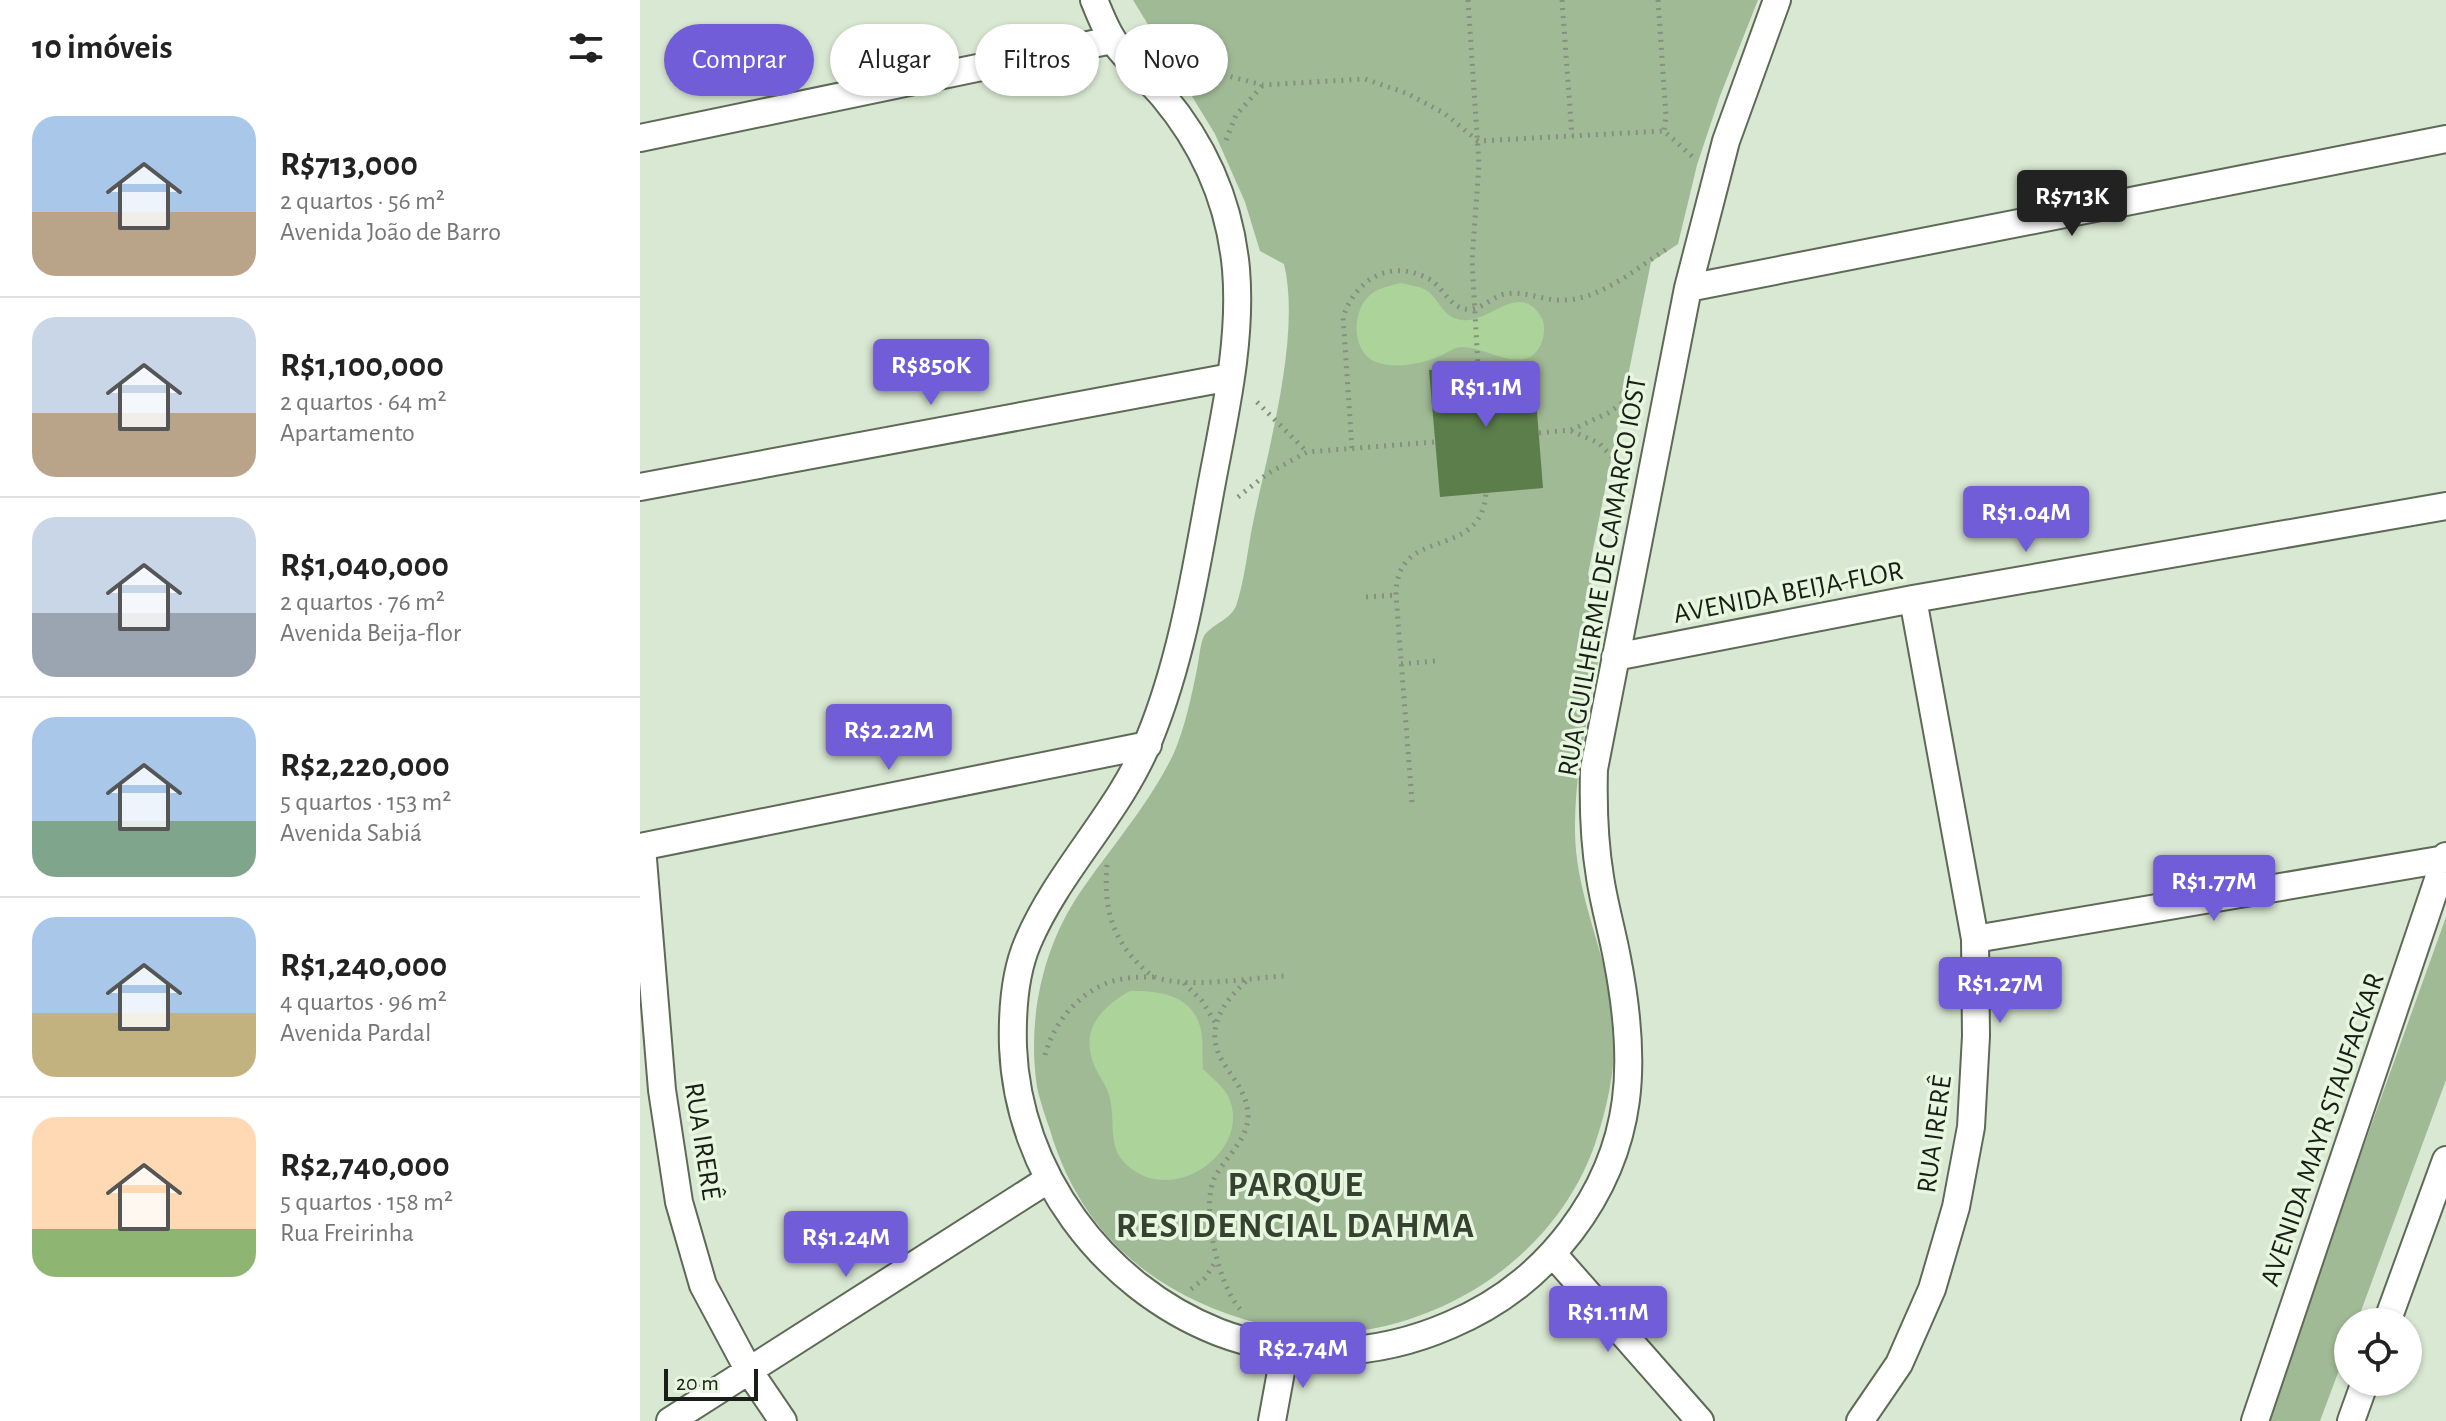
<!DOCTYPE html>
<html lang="pt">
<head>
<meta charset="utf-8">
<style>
	:root { --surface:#fff; --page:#f6f6f6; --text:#222; --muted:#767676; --line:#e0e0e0; --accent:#705dd7 }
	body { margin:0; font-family:"Alegreya Sans",sans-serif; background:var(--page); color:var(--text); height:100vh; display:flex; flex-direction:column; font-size:30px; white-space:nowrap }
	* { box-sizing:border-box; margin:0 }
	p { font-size:26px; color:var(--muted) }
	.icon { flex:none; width:44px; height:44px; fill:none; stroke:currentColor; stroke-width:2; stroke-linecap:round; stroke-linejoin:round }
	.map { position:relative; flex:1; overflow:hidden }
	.sheet { display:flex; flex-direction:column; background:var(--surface); width:640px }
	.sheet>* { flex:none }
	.banner { position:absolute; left:24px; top:24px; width:760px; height:72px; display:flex; gap:16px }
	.fabs { position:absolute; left:1694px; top:1308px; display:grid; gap:16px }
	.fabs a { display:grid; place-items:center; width:88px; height:88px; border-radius:50%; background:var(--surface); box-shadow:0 2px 6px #0004; font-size:40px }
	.scale { position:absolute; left:24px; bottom:20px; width:94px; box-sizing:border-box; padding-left:8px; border:4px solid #191f16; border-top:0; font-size:22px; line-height:28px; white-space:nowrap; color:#191f16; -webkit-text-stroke:6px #e6f6df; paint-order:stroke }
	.price { position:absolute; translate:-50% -68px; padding:0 18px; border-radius:8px; background:var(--accent); color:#fff; font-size:26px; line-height:52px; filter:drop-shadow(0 2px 4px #0008) }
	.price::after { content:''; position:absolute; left:50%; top:48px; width:24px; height:18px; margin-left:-12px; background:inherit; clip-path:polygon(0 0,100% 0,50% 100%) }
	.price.selected { background:#222; color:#fff }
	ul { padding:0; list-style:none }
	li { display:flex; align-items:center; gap:24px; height:200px; padding:0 32px }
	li+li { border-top:2px solid var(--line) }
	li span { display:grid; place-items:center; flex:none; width:224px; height:160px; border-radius:24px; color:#555 }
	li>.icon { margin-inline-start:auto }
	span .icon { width:96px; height:96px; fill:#fffc; stroke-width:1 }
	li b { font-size:34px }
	h2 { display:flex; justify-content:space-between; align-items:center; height:96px; padding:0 32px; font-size:34px }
	.pill { padding:0 28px; border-radius:36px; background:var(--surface); box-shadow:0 2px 6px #0004; font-size:28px; line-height:72px }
	.pill.selected { background:var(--accent); color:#fff }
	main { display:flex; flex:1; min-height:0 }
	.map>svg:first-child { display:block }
	.green { fill:#a1ba96 }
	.water { fill:#acd39a }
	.building { fill:#5b7e4a }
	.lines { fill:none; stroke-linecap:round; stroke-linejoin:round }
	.minor-casing { stroke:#5d6a56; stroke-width:30 }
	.path { stroke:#859080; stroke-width:5; stroke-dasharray:2 6; stroke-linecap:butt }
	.minor { stroke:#fff; stroke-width:26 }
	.labels { text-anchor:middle; stroke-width:7; stroke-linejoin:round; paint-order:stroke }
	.street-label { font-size:28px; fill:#191f16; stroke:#e6f6df }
	.district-label { font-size:36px; font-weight:bold; letter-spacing:2px; fill:#354230; stroke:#e6f6df }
</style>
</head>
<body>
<main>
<section class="sheet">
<h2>10 imóveis<svg class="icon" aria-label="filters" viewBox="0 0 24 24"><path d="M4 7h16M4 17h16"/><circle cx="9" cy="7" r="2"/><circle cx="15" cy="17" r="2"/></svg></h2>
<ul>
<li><span style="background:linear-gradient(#a9c7e8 60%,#b9a48a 0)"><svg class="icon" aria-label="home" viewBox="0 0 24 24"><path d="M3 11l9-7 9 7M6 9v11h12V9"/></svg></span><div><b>R$713,000</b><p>2 quartos · 56 m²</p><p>Avenida João de Barro</p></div></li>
<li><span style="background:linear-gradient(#c9d6e8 60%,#b9a48a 0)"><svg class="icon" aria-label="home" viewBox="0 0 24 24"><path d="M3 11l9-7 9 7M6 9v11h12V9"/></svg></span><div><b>R$1,100,000</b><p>2 quartos · 64 m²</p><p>Apartamento</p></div></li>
<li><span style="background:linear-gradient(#c9d6e8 60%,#9aa5b1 0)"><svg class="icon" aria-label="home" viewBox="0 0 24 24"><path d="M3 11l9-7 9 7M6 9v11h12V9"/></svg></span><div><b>R$1,040,000</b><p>2 quartos · 76 m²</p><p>Avenida Beija-flor</p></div></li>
<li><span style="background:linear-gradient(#a9c7e8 65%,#7fa58c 0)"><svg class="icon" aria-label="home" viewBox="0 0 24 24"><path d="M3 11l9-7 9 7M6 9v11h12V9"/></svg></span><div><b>R$2,220,000</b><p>5 quartos · 153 m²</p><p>Avenida Sabiá</p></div></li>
<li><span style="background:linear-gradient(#a9c7e8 60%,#c2b280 0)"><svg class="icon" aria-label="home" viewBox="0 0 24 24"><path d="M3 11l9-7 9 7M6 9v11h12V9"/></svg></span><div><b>R$1,240,000</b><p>4 quartos · 96 m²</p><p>Avenida Pardal</p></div></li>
<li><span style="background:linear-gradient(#ffd9b3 70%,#8fb573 0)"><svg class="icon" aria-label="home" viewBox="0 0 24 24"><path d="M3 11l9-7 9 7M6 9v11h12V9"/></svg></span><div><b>R$2,740,000</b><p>5 quartos · 158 m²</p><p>Rua Freirinha</p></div></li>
</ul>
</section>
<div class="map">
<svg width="1806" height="1421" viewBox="0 0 1806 1421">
	<rect width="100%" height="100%" fill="#d9e8d2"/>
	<path class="green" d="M493,0H1118L1080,96L1057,165L1038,244L1011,262L948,574C953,590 964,610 964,627C963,645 957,664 954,682C945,730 935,777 935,826C934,887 961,942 972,1001C980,1048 970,1100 955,1144C916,1256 804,1329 688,1334C666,1335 642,1329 621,1324C517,1297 441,1236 410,1130C405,1116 400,1101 397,1087C387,1021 402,949 439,894C471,847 508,806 533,755C545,728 551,698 557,669C559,660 560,644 564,636C572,624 590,620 596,606C605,580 608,545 614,518C629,446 661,334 644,264L620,251L605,202L575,134Z
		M1806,917V1080L1717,1322H1708V1346L1680,1421H1625Z"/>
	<path class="water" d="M761,283C768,285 777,286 784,289C797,295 800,312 814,318C845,331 872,283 897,311C901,316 904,321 904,327C905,338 899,354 888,358C867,365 843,347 822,347C814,347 807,353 800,356C782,364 752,370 734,361C712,351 712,313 728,297C736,288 749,286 761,283Z
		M490,991C524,990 558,997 562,1037C563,1048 562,1058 563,1069C571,1077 583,1086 588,1096C615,1150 529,1212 483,1161C464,1139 481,1109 462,1080C437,1040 451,1013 490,991Z"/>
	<path class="building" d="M893,361L903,488L800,497L789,370Z"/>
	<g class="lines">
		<defs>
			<path id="minor" d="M454,0C460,14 466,31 475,43C489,62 508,78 523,96C565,146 590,204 596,269C602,340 585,413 572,482C556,568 543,656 510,737C481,811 419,869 388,942C374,974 372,1013 373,1047C378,1172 462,1286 578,1332C653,1361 737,1357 810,1325C858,1305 900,1272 931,1231C996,1145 997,1060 977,958C972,931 964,904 960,877C954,841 953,806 954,769L1048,288L1086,141L1137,0
				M0,138L472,40
				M1048,288L1806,139
				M0,487L591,377
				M975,657L1273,599L1806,506
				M0,847L508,745
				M2,847L22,1090L39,1202L63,1285L109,1371L143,1421
				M1335,939L1805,859
				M913,1254L1060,1421
				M1747,1322L1806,1160
				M30,1421L409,1179
				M632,1421L645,1350
				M1220,1421L1259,1364L1292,1289L1316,1207L1331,1127L1336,1036L1335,939L1273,599
				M1615,1421L1806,856
				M1711,1421L1725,1382"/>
		</defs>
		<use href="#minor" class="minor-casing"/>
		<path class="path" d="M828,0L839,164L832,261L838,366
			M922,0L932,136
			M1018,0L1026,116L1024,131
			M511,42H523L588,76L623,85L725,79L766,93L804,113L838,141L1024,131L1055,159
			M586,140L596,115L623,85
			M617,402L667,452
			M931,431L959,443L983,469
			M899,433L931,430L968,413L999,391
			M712,448L703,317C716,279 750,258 789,279C805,288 811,312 832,309C844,307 854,296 865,294C886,290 905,302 926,300C963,298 998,267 1028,248
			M598,497L627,474L667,452L795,442
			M726,597L756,595
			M761,664L795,661
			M772,802L756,595C756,523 841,563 846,493
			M467,865C464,900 469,930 492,957C499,964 506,973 515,977C545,989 611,978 644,976
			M544,983L562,1001L575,1022
			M405,1055C414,1020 445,985 482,979C492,977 503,977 514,977
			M551,1289L565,1278L576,1261
			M600,1309C578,1285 559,1204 576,1175C587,1156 607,1140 608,1117C608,1094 594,1080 583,1062C562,1029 585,999 610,978"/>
		<use href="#minor" class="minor"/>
	</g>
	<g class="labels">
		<g class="street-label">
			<text transform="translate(961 576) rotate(-80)" y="10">RUA GUILHERME DE CAMARGO IOST</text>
			<text transform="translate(1148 591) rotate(-11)" y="10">AVENIDA BEIJA-FLOR</text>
			<text transform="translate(1681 1129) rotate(-71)" y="10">AVENIDA MAYR STAUFACKAR</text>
			<text transform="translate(1293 1134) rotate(-82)" y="10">RUA IRERÊ</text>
			<text transform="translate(64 1141) rotate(81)" y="10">RUA IRERÊ</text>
		</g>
		<g class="district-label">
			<text x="656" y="1196">PARQUE<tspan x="656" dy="41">RESIDENCIAL DAHMA</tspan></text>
		</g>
	</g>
</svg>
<div class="fabs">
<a><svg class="icon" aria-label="locate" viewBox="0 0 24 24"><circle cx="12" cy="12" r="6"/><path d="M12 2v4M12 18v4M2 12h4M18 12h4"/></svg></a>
</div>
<div class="scale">20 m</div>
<b class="price selected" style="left:1432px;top:238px">R$713K</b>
<b class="price" style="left:291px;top:407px">R$850K</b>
<b class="price" style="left:846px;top:429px">R$1.1M</b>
<b class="price" style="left:1386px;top:554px">R$1.04M</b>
<b class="price" style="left:249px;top:772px">R$2.22M</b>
<b class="price" style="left:1574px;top:923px">R$1.77M</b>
<b class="price" style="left:1360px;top:1025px">R$1.27M</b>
<b class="price" style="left:206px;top:1279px">R$1.24M</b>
<b class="price" style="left:968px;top:1354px">R$1.11M</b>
<b class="price" style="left:663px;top:1390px">R$2.74M</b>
<div class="banner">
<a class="pill selected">Comprar</a>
<a class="pill">Alugar</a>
<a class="pill">Filtros</a>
<a class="pill">Novo</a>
</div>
</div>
</main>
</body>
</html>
